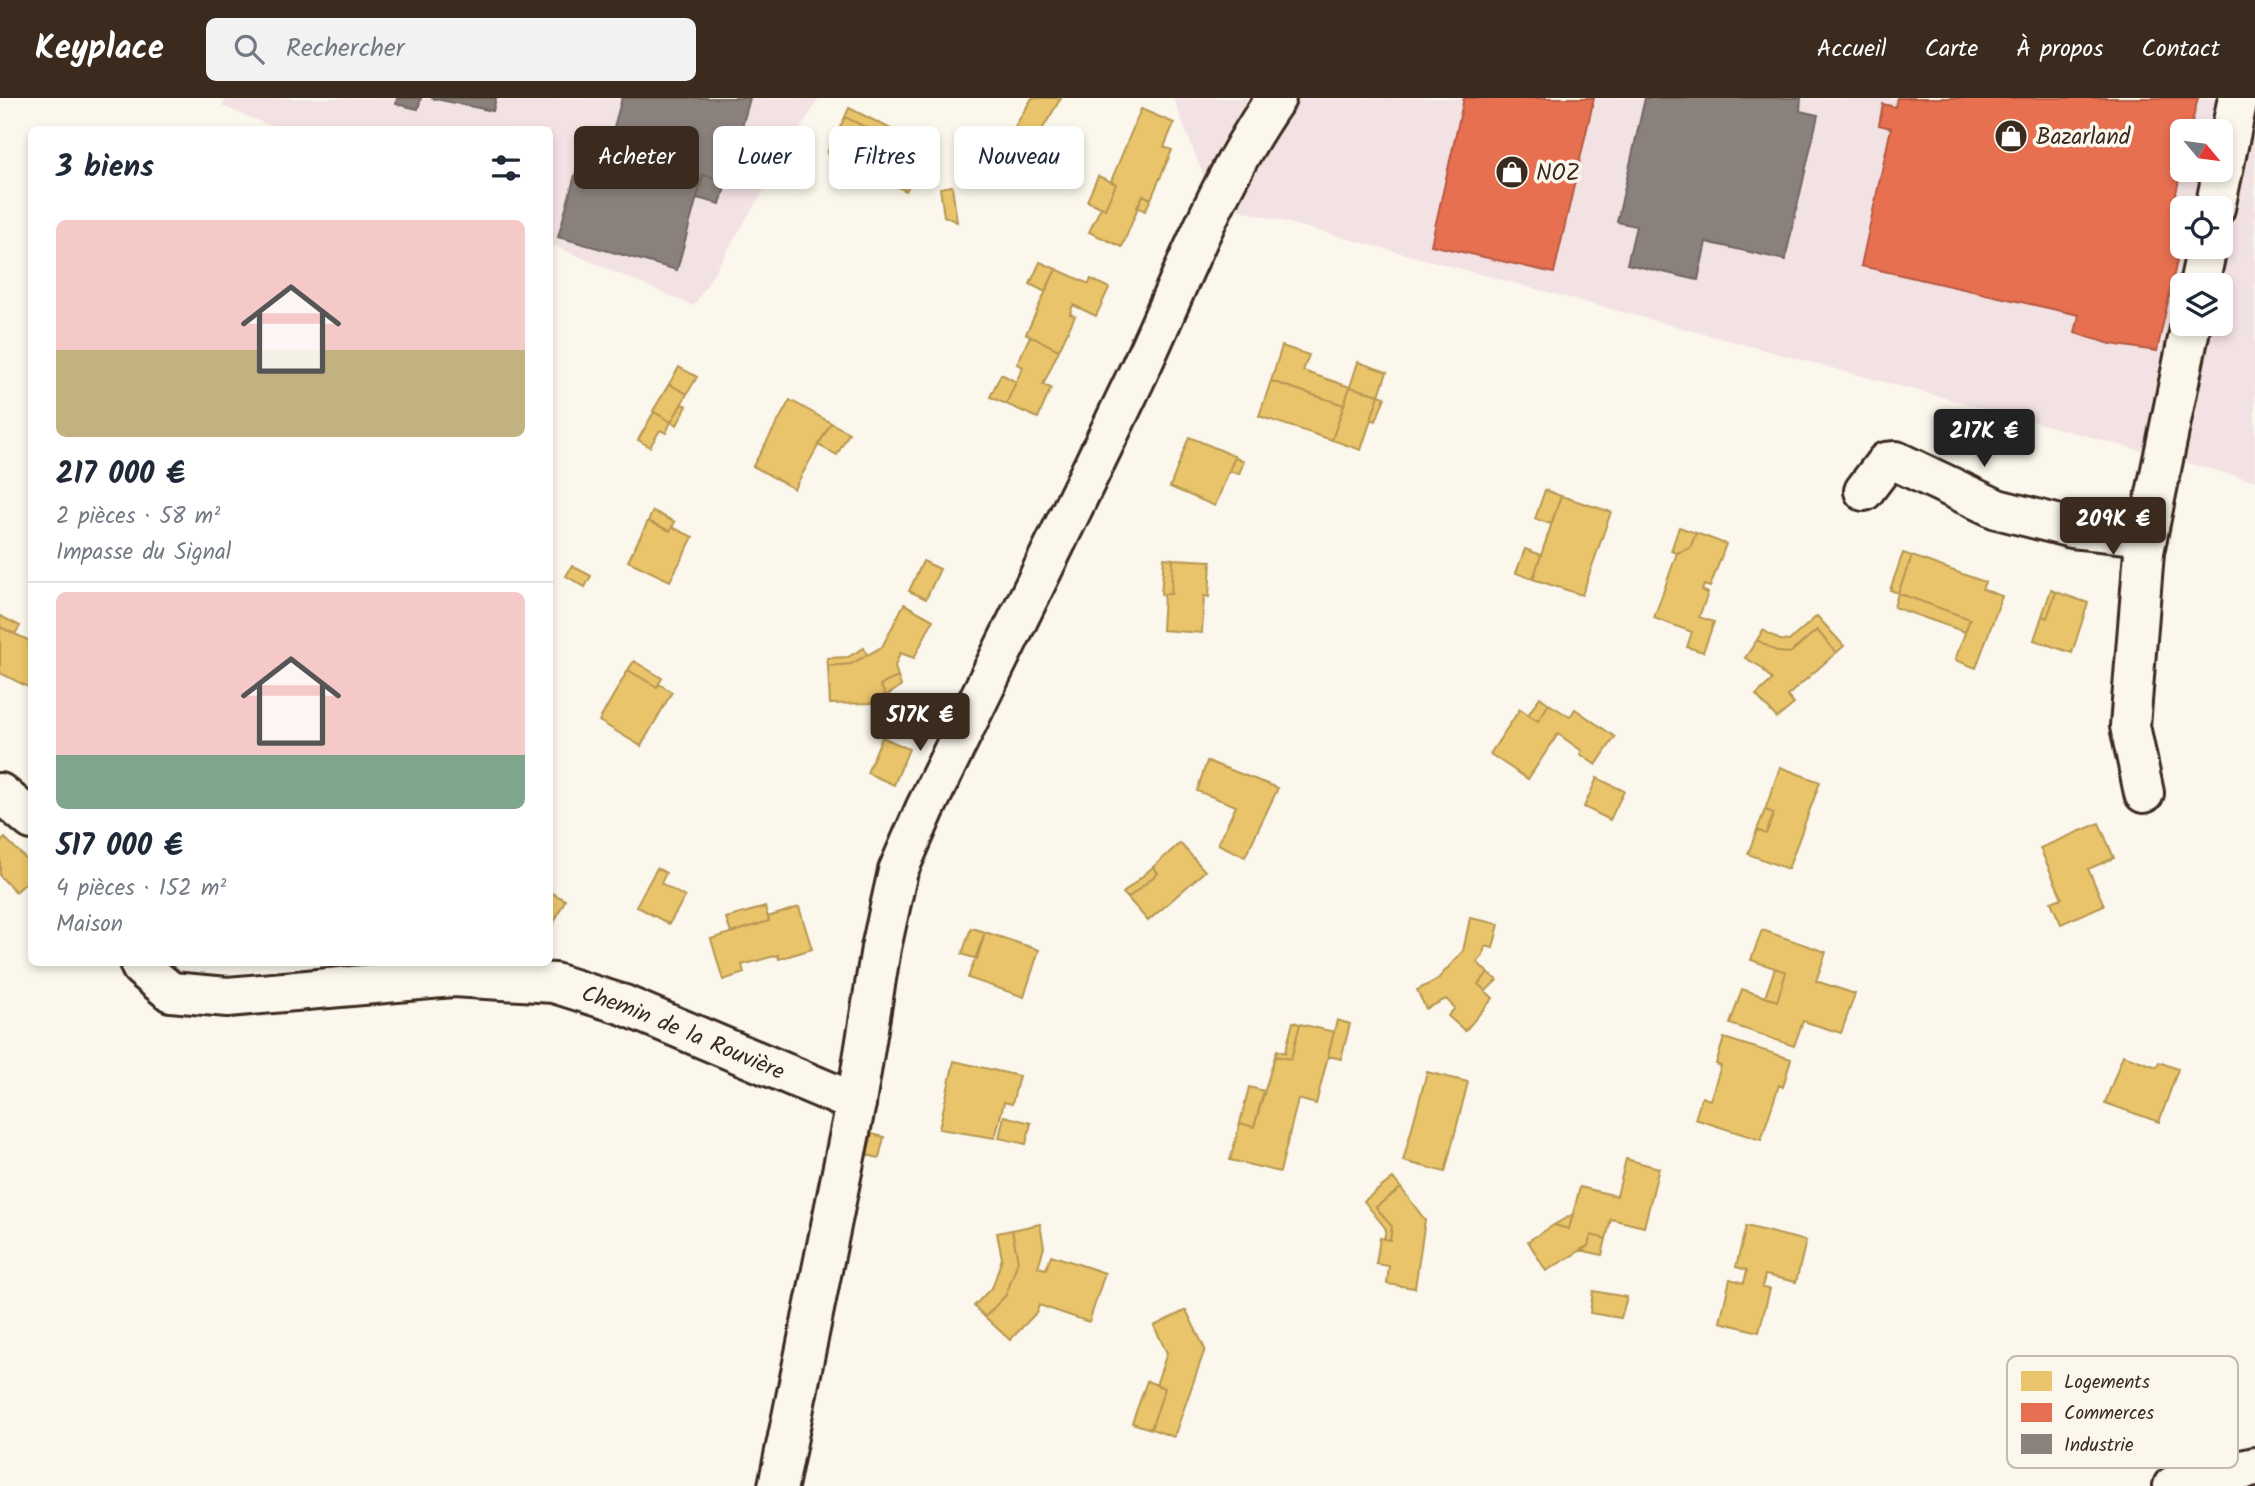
<!DOCTYPE html>
<html lang="fr">
<head>
<meta charset="utf-8">
<style>
	:root { --surface:#fff; --page:#f2f2f3; --text:#1f2937; --muted:#747a83; --line:#e0e1e3; --accent:#3b2a1e }
	body { margin:0; font-family:Kalam,sans-serif; background:var(--page); color:var(--text); height:100vh; display:flex; flex-direction:column; font-size:26px; white-space:nowrap }
	* { box-sizing:border-box; margin:0 }
	p { font-size:23px; color:var(--muted) }
	.icon { flex:none; width:38px; height:38px; fill:none; stroke:currentColor; stroke-width:2; stroke-linecap:round; stroke-linejoin:round }
	.map { position:relative; flex:1; overflow:hidden }
	.panel { position:absolute; left:28px; top:28px; width:525px; height:840px; display:flex; flex-direction:column; background:var(--surface); border-radius:10px; box-shadow:0 4px 10px #0003 }
	.panel>* { flex:none }
	.guide { position:absolute; left:574px; top:28px; width:665px; height:63px; display:flex; gap:14px }
	.needle { width:46px; rotate:119deg }
	.fabs { position:absolute; left:2170px; top:21px; display:grid; gap:14px }
	.fabs a { display:grid; place-items:center; width:63px; height:63px; border-radius:10px; background:var(--surface); box-shadow:0 4px 10px #0003; font-size:35px }
	.price { position:absolute; translate:-50% -60px; padding:0 16px; border-radius:7px; background:var(--accent); color:#fff; font-size:23px; line-height:46px; filter:drop-shadow(0 2px 4px #0008) }
	.price::after { content:''; position:absolute; left:50%; top:42px; width:21px; height:16px; margin-left:-10px; background:inherit; clip-path:polygon(0 0,100% 0,50% 100%) }
	.price.on { background:#222; color:#fff }
	ul { padding:0; list-style:none }
	li { display:grid; align-content:center; gap:14px; height:371px; padding:0 28px }
	li+li { border-top:2px solid var(--line) }
	li span { display:grid; place-items:center; height:217px; border-radius:10px; color:#555 }
	li>.icon { margin-inline-start:auto }
	span .icon { width:126px; height:126px; fill:#fffc; stroke-width:1 }
	li b { font-size:30px }
	h2 { display:flex; justify-content:space-between; align-items:center; height:84px; padding:0 28px; font-size:30px }
	.tag { padding:0 24px; border-radius:10px; background:var(--surface); box-shadow:0 4px 10px #0003; font-size:24px; line-height:63px }
	.tag.on { background:var(--accent); color:#fff }
	header { display:flex; align-items:center; gap:42px; box-sizing:border-box; height:98px; padding:0 35px; background:var(--accent); color:#fff }
	header strong { font-size:33px }
	nav { display:flex; gap:38px; margin-inline-start:auto; font-size:24px }
	.search { width:490px; height:63px; background:var(--page); display:flex; align-items:center; gap:18px; box-sizing:border-box; padding:0 24px; border-radius:10px; color:var(--muted); font-size:26px }
	.map>svg:first-child { display:block }
	.built { fill:#f3e2e4; fill-rule:evenodd }
	.homes { fill:#e9c46a; stroke:#b59653; stroke-width:2 }
	.shops { fill:#e76f51; stroke:#b35a42; stroke-width:2 }
	.industry { fill:#8a817c; stroke:#726760; stroke-width:2 }
	.lines { fill:none; stroke-linecap:round; stroke-linejoin:round }
	.minor-casing { stroke:#3b2a1e; stroke-width:44 }
	.minor { stroke:#fbf7ec; stroke-width:38 }
	.labels { text-anchor:middle; stroke-width:7; stroke-linejoin:round; paint-order:stroke }
	.poi-label { font-size:23px; fill:#3b2a1e; stroke:#fbf7ec; text-anchor:start }
	.street-label { font-size:23px; fill:#3b2a1e; stroke:#fbf7ec }
	.key { fill:#fbf7ec; stroke:#c1baae; stroke-width:2 }
	.key-label { font-size:19px; fill:#3b2a1e }
</style>
</head>
<body>
<header>
<strong>Keyplace</strong>
<div class="search"><svg class="icon" aria-label="search" viewBox="0 0 24 24"><circle cx="10" cy="10" r="6"/><path d="M15 15l6 6"/></svg>Rechercher</div>
<nav><a>Accueil</a><a>Carte</a><a>À propos</a><a>Contact</a></nav>
</header>
<div class="map">
<svg width="2255" height="1388" viewBox="0 0 2255 1388">
	<rect width="100%" height="100%" fill="#fbf7ec"/>
	<filter id="ink" filterUnits="userSpaceOnUse"><feTurbulence type="fractalNoise" baseFrequency=".0143" numOctaves="2"/><feDisplacementMap in="SourceGraphic" scale="14" xChannelSelector="R" yChannelSelector="G"/><feConvolveMatrix kernelMatrix="1 2 1 2 8 2 1 2 1" color-interpolation-filters="sRGB"/></filter>
	<g filter="url(#ink)">
		<path class="built" d="M226,0H819L694,208L550,146V32L278,31L222,8Z
			M1173,0H2255V383L1214,105ZM2182,33H2221V72H2182ZM2182,110H2221V149H2182ZM2182,187H2221V226H2182Z"/>
		<path class="homes" d="M1032,0H1061L1025,60L1002,50Z
			M849,10L891,31L887,40L845,19Z
			M1141,11L1174,25L1164,49L1172,52L1151,101L1143,97L1122,149L1089,134L1101,109L1105,111L1116,86L1111,83Z
			M845,19L887,40L891,31L928,49L906,93L827,55Z
			M1098,78L1116,86L1105,111L1087,103Z
			M952,88L957,124L944,118L940,90Z
			M1143,97L1151,101L1145,113L1137,109Z
			M1040,164L1056,171L1045,194L1030,186Z
			M1056,171L1089,186L1091,181L1109,190L1096,218L1073,207L1070,216L1075,218L1059,252L1026,236Z
			M1030,238L1059,252L1043,287L1051,290L1038,320L1006,306L1023,269L1017,266Z
			M1282,248L1309,257L1303,273L1350,289L1344,307L1271,283Z
			M1358,264L1387,274L1379,297L1350,289Z
			M679,269L697,279L687,296L669,286Z
			M1001,276L1016,284L1006,306L990,299Z
			M1271,283L1344,307L1332,342L1259,318Z
			M669,286L687,296L671,324L653,313Z
			M1350,289L1379,297L1361,352L1332,342Z
			M1379,297L1385,299L1376,323L1371,321Z
			M790,302L831,325L794,391L753,368Z
			M682,306L687,308L677,327L671,324Z
			M654,314L671,324L666,335L660,332L650,349L638,342Z
			M831,325L849,335L837,357L818,347Z
			M1189,339L1235,358L1215,408L1170,389Z
			M1235,359L1244,363L1239,376L1229,373Z
			M1545,392L1561,398L1551,426L1535,421Z
			M1561,398L1611,414L1582,497L1533,481Z
			M653,413L675,424L670,433L648,423Z
			M648,423L670,433L672,429L693,439L670,483L628,463Z
			M1679,429L1696,435L1690,450L1677,455L1671,453Z
			M1696,435L1726,446L1710,489L1704,487L1702,492L1708,495L1699,519L1714,524L1703,554L1687,549L1692,534L1654,520L1677,455L1690,450Z
			M1525,451L1541,457L1533,481L1516,475Z
			M1903,455L1912,458L1898,495L1890,492Z
			M1912,458L1985,484L1982,491L2002,498L1976,570L1955,562L1970,521L1898,495Z
			M1164,460L1173,461L1171,496H1161Z
			M1173,461L1211,463L1209,499L1204,498L1202,535L1162,532L1164,496H1171Z
			M923,463L940,471L926,501L909,493Z
			M572,468L591,478L585,489L566,478Z
			M2051,492L2056,494L2047,520L2042,518Z
			M2056,494L2088,505L2072,555L2034,542L2042,518L2047,520Z
			M1898,495L1970,521L1965,534L1894,509Z
			M904,506L933,522L914,560L900,555L895,568L898,579L880,587L886,598L876,605L830,606L828,568L851,566L882,549Z
			M0,518L20,528L15,536L0,529Z
			M1817,518L1844,548L1836,555L1817,532L1790,555L1778,554L1757,542L1763,532L1780,542L1789,543Z
			M0,529L32,544V581L28,589L0,575Z
			M1817,532L1836,555L1787,598L1794,606L1777,620L1756,597L1772,582L1761,569L1745,560L1757,542L1778,554L1790,555Z
			M864,550L867,557L851,566L828,568L827,560L848,559Z
			M634,563L662,580L657,589L628,572Z
			M628,572L657,589L659,586L672,594L641,648L599,623Z
			M898,579L901,588L886,598L880,587Z
			M1540,599L1549,606L1538,623L1528,617Z
			M1549,606L1570,619L1575,611L1615,639L1596,667L1580,656L1582,653L1558,636L1528,681L1490,656L1520,611L1538,623Z
			M882,639L909,651L894,687L867,675Z
			M1207,663L1278,690L1245,759L1218,746L1236,708L1197,693Z
			M1780,669L1820,684L1788,771L1748,756L1757,732L1766,736L1774,715L1765,712Z
			M1597,680L1624,693L1610,722L1584,709Z
			M1765,712L1774,715L1766,736L1757,732Z
			M2099,725L2114,760L2088,771L2104,807L2061,826L2051,804L2062,800L2040,750Z
			M5,740L32,767V779L16,794L0,778V745Z
			M1180,745L1205,773L1148,823L1128,800L1158,775L1153,769Z
			M1153,769L1158,775L1128,800L1123,795Z
			M657,770L666,775L661,785L685,799L669,826L636,808Z
			M550,794L565,802L550,833Z
			M765,809L769,823L731,835L726,820Z
			M799,809L812,851L779,861L778,857L742,867L744,875L723,882L711,841L769,823L768,819Z
			M1470,820L1499,826L1493,850L1485,848L1483,857L1477,864L1488,875L1478,886L1493,900L1465,933L1448,918L1455,910L1446,901L1426,911L1417,892L1437,882L1463,853Z
			M971,830L985,834L977,861L962,856Z
			M1762,832L1826,854L1816,883L1855,896L1841,935L1803,923L1794,948L1730,926L1742,891L1777,903L1786,874L1751,862Z
			M985,834L1039,852L1024,899L968,880Z
			M1775,870L1786,874L1777,903L1765,899Z
			M1488,875L1497,882L1486,893L1478,886Z
			M1337,922L1350,926L1341,961L1328,958Z
			M1293,924L1300,926L1291,961L1275,958L1277,952L1285,955Z
			M1300,926L1334,934L1316,1006L1298,1001L1280,1074L1230,1062L1240,1025L1254,1029L1275,958L1291,961Z
			M1724,940L1791,961L1783,989L1779,987L1761,1042L1695,1021L1702,999L1710,1002L1721,968L1716,966Z
			M2123,957L2157,969L2159,964L2178,971L2159,1024L2105,1005Z
			M954,963L1019,978L1012,1006L1004,1004L995,1040L939,1031Z
			M1427,974L1468,984L1445,1074L1403,1063Z
			M1249,989L1264,993L1254,1029L1240,1025Z
			M1004,1018L1031,1025L1026,1046L999,1040Z
			M872,1036L884,1039L879,1060L867,1057Z
			M1626,1061L1659,1070L1644,1129L1611,1121L1606,1141L1591,1137L1588,1148L1546,1173L1528,1143L1554,1127L1569,1131L1580,1089L1617,1098Z
			M1393,1080L1401,1090L1376,1109L1392,1129L1390,1142L1384,1141L1386,1131L1364,1103Z
			M1401,1090L1425,1122L1415,1190L1387,1186L1389,1168L1376,1166L1380,1140L1390,1142L1392,1129L1376,1109Z
			M1573,1116L1569,1131L1554,1127Z
			M1040,1126L1044,1149L1038,1169L1046,1171L1051,1157L1105,1175L1089,1224L1039,1207L1037,1214L1010,1242L985,1219L1006,1197L1018,1163L1012,1132Z
			M1746,1128L1806,1143L1796,1184L1765,1177L1762,1190L1770,1191L1759,1234L1720,1224L1730,1181L1744,1185L1747,1172L1736,1169Z
			M1012,1132L1018,1163L1006,1197L985,1219L974,1208L993,1188L1002,1160L997,1135Z
			M1591,1137L1606,1141L1602,1157L1580,1152L1588,1148Z
			M1593,1193L1627,1199L1621,1220L1590,1215Z
			M1186,1212L1205,1251L1174,1339L1151,1331L1165,1290L1156,1287L1167,1255L1154,1228Z
			M1147,1283L1165,1290L1151,1331L1132,1325Z"/>
		<path class="shops" d="M1464,0H1594L1554,175L1431,147Z
			M1897,0H2198L2190,33H2182V69L2172,113L2182,116V140L2157,253L2111,246L2075,235L2079,217L1861,168L1891,30L1879,27L1883,6L1895,9Z"/>
		<path class="industry" d="M397,0H421L418,11L396,6Z
			M431,0H496L493,13Z
			M622,0H750L727,83L703,77L677,172L558,139L585,41L609,47Z
			M1645,0H1801L1800,13L1818,17L1785,162L1706,144L1698,182L1627,166L1636,128L1617,124Z
			M703,77L727,83L720,106L697,100Z"/>
		<g class="lines">
			<defs>
				<g id="minor">
					<path d="M2215,110L2238,0"/>
					<path d="M2199,187L2207,149"/>
					<path d="M1864,393L1886,364L1896,363L1997,411L2072,430L2147,438"/>
					<path d="M0,695L32,722"/>
					<path d="M2144,695L2130,628L2144,454L2191,226"/>
					<path id="s1" d="M139,864L141,869L171,894L228,899L453,879L554,885L624,907L856,1005"/>
					<path d="M778,1388L856,1005L881,850L898,773L925,711C996,565 1069,420 1139,273C1181,183 1218,82 1276,0"/>
					<path d="M2173,1388L2255,1369"/>
				</g>
			</defs>
			<use href="#minor" class="minor-casing"/>
			<use href="#minor" class="minor"/>
		</g>
	</g>
	<defs>
		<symbol id="shop-disc" viewBox="-11 -11 22 22"><circle r="9.5" fill="#3b2a1e" stroke="#fbf7ec"/><path d="M-5-2.5h2.3a2.7 3.5 0 0 1 5.4 0H5L5.5 6h-11ZM-1.5-2.5h3a1.5 2.3 0 0 0-3 0Z" fill="#fff"/></symbol>
	</defs>
	<g fill-rule="evenodd">
		<use href="#shop-disc" x="1992" y="19" width="38" height="38"/>
		<use href="#shop-disc" x="1493" y="55" width="38" height="38"/>
	</g>
	<g class="labels">
		<g class="poi-label">
			<text x="2036" y="46">Bazarland</text>
			<text x="1536" y="82">NOZ</text>
		</g>
		<g class="street-label">
			<text dy="8" stroke="none"><textPath href="#s1" startOffset="567">Chemin de la Rouvière</textPath></text>
		</g>
	</g>
	<rect x="2007" y="1258" width="231" height="112" rx="10" class="key"/>
	<rect x="2021" y="1273" width="31" height="20" fill="#e9c46a"/>
	<rect x="2021" y="1305" width="31" height="19" fill="#e76f51"/>
	<rect x="2021" y="1336" width="31" height="20" fill="#8a817c"/>
	<g class="key-label">
		<text x="2064" y="1290">Logements</text>
		<text x="2064" y="1321">Commerces</text>
		<text x="2064" y="1353">Industrie</text>
	</g>
</svg>
<div class="fabs">
<a><svg class="needle" viewBox="-14 -14 28 28"><path d="M0-13l5 13h-10z" fill="#e53935"/><path d="M0 13l5-13h-10z" fill="#747a83"/></svg></a>
<a><svg class="icon" aria-label="locate" viewBox="0 0 24 24"><circle cx="12" cy="12" r="6"/><path d="M12 2v4M12 18v4M2 12h4M18 12h4"/></svg></a>
<a><svg class="icon" aria-label="layers" viewBox="0 0 24 24"><path d="M12 4l9 5-9 5-9-5zM3 14l9 5 9-5"/></svg></a>
</div>
<b class="price on" style="left:1984px;top:371px">217K €</b>
<b class="price" style="left:2113px;top:459px">209K €</b>
<b class="price" style="left:920px;top:655px">517K €</b>
<div class="guide">
<a class="tag on">Acheter</a>
<a class="tag">Louer</a>
<a class="tag">Filtres</a>
<a class="tag">Nouveau</a>
</div>
<section class="panel">
<h2>3 biens<svg class="icon" aria-label="filters" viewBox="0 0 24 24"><path d="M4 7h16M4 17h16"/><circle cx="9" cy="7" r="2"/><circle cx="15" cy="17" r="2"/></svg></h2>
<ul>
<li><span style="background:linear-gradient(#f6c9c9 60%,#c2b280 0)"><svg class="icon" aria-label="home" viewBox="0 0 24 24"><path d="M3 11l9-7 9 7M6 9v11h12V9"/></svg></span><div><b>217 000 €</b><p>2 pièces · 58 m²</p><p>Impasse du Signal</p></div></li>
<li><span style="background:linear-gradient(#f6c9c9 75%,#7fa58c 0)"><svg class="icon" aria-label="home" viewBox="0 0 24 24"><path d="M3 11l9-7 9 7M6 9v11h12V9"/></svg></span><div><b>517 000 €</b><p>4 pièces · 152 m²</p><p>Maison</p></div></li>
</ul>
</section>
</div>
</body>
</html>
